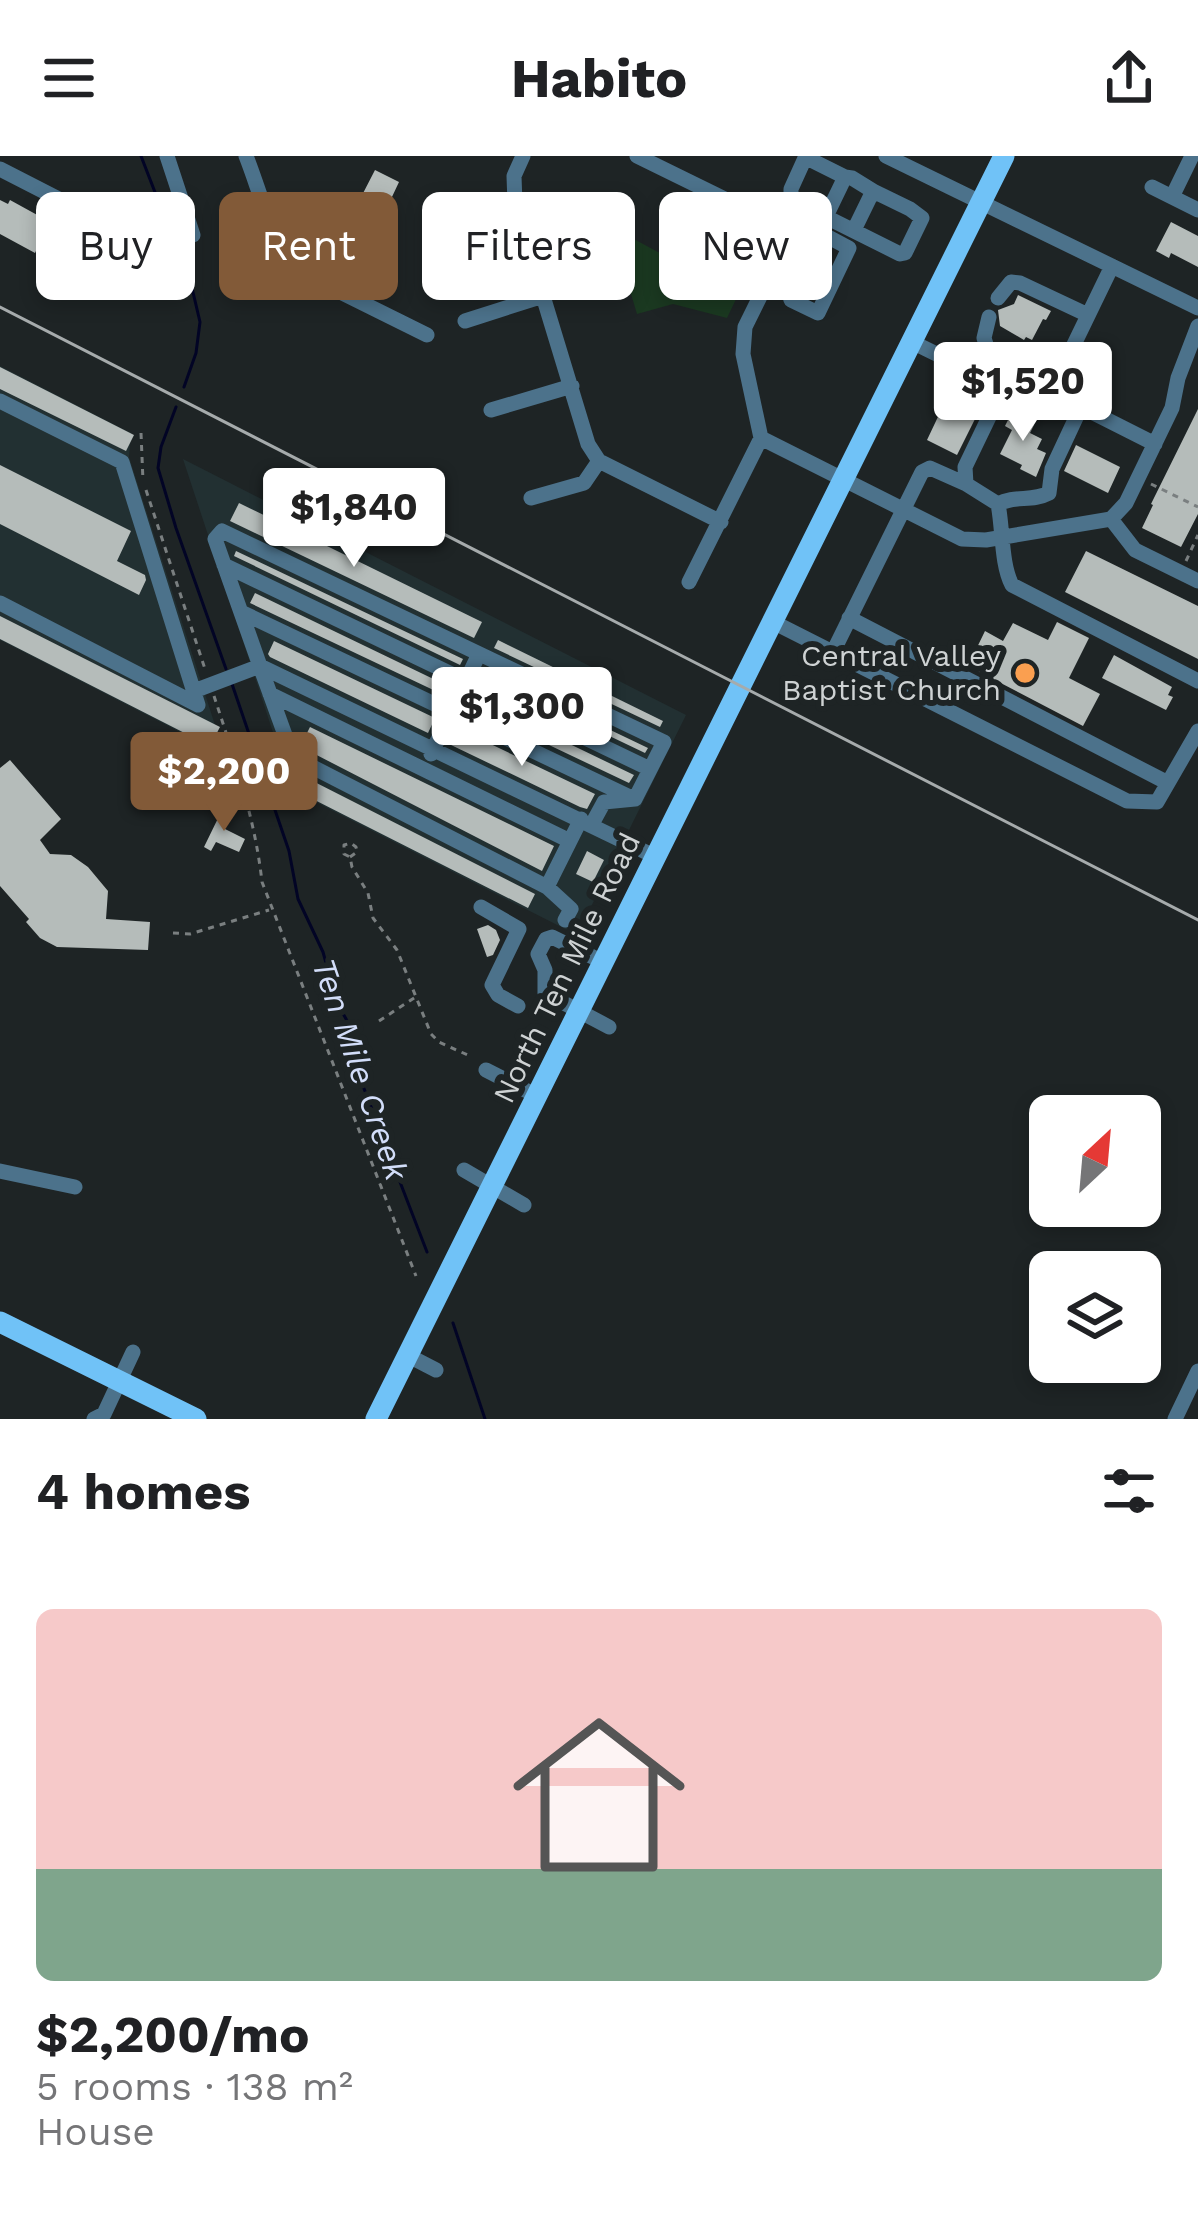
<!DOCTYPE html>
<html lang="en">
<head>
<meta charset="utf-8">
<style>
	:root { --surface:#fff; --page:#f2f2f2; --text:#202124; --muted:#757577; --accent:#825a38 }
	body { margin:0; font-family:"Work Sans",sans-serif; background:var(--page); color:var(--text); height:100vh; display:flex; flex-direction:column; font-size:45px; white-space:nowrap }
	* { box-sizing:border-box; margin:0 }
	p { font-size:39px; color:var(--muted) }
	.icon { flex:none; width:66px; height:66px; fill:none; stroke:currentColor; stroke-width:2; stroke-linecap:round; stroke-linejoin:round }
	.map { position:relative; height:1263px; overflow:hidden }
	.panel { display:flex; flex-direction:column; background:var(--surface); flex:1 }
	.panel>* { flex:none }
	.top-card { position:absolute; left:36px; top:36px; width:1128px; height:108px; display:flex; gap:24px }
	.needle { width:78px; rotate:26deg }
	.fabs { position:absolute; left:1029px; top:939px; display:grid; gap:24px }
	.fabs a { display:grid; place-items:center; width:132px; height:132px; border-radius:18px; background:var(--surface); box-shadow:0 6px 18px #0003; font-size:60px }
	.price { position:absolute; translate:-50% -102px; padding:0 27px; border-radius:12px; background:#fff; color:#222; font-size:39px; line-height:78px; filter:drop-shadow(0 3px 6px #0008) }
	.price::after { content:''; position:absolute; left:50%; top:72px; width:36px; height:27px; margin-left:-18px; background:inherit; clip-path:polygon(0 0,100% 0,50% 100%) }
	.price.on { background:var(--accent); color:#fff }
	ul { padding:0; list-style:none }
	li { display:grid; align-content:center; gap:24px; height:636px; padding:0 36px }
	li span { display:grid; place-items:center; height:372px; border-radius:18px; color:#555 }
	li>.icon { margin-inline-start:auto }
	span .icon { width:216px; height:216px; fill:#fffc; stroke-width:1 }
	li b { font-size:51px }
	h2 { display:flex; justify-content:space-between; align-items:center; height:144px; padding:0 36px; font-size:51px }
	.chip { padding:0 42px; border-radius:18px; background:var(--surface); box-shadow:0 6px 18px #0003; font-size:42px; line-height:108px }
	.chip.on { background:var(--accent); color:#fff }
	header { display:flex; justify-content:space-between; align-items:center; height:156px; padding:0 36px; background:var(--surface); font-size:54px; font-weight:700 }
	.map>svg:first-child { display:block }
	.built { fill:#223032 }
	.green { fill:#1b3921 }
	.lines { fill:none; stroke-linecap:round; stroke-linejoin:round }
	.stream { stroke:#020425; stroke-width:3 }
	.building { fill:#b5bcba }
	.path { stroke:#7a7f80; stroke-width:3; stroke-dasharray:6 6; stroke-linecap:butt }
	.minor { stroke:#4c728b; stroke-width:15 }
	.major { stroke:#70c2f7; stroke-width:21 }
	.rail { stroke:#a6abac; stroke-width:3 }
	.poi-dot { fill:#fa9f50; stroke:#1e2425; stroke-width:4.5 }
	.labels { text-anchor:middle; stroke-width:12; stroke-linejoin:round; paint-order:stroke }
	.poi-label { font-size:30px; fill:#ced2d3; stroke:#1e2425; text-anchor:end }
	.street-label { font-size:30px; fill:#ced2d3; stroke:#1e2425 }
	.water-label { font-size:33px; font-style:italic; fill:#d2ddf9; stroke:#1e2425 }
</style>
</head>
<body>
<header><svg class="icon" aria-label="menu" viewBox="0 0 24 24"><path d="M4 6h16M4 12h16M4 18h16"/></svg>Habito<svg class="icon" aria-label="share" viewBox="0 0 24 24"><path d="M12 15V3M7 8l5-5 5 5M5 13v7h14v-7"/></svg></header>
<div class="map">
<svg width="1198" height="1263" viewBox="0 0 1198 1263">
	<rect width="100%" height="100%" fill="#1e2425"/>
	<path class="built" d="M0,210L131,277L129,301L214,566L229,601L0,484Z
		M183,303L686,559L577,779L292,634Z"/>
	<path class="green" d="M617,74L738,139L727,162L673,148L637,158L614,81Z"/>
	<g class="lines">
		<path class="stream" d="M141,0L192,132L200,166L196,197L184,231
			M176,251L161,291L158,312L176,372L226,513
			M232,528L289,695L298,743L323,796L337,847L358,884V917L427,1096
			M453,1167L485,1263"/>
	</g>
	<path class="building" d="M375,14L399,26L391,43L385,40L376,57L358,47Z
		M0,44L8,48L10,44L50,66L35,97L0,78Z
		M1171,66L1198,80V111L1171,97L1169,102L1156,95Z
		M1018,139L1051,155L1046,164L1043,163L1032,184L1026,181L1024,184L1000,170L998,154L1014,148Z
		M0,211L134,279L126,295L0,233Z
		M945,246L976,261L957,299L927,284Z
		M1198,253V358L1181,391L1142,372L1153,349L1151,348Z
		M1013,254L1036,265L1030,277L1042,283L1037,293L1046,297L1036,321L1020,313L1022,309L1000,298L1012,274L1005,270Z
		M1076,289L1120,311L1108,337L1064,315Z
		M0,309L131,375L117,405L145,419L146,424L139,439L0,368Z
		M239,347L482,466L474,482L230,365Z
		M236,395L463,503L460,509L234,400Z
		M1086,395L1198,450V503L1065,436Z
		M255,437L450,531L446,540L250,447Z
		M0,460L220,571L210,590L0,483Z
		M1057,466L1089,482L1069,522L1100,538L1083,570L968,510L985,475L1003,485L1013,467L1048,484Z
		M498,484L663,565L660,571L494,492Z
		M274,485L435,562L428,577L270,501L268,498Z
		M1114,499L1172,531L1168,539L1173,541L1166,554L1102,522Z
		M485,514L648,592L645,597L482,519Z
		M472,541L634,619L629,627L467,550Z
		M310,571L554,690L542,715L303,592L301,589Z
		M457,572L595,638L587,653L580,651L449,588Z
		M10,604L61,663L40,684L50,698L71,699L88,711L108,735L106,763L150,766L148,794L57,791L40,782L26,766L29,763L0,730V612Z
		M289,613L535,738L528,752L291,632L294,626L285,621Z
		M224,650L232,654L223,672L245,683L239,696L216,686L211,695L204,691Z
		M587,695L604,704L593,726L576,718Z
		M488,769L496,774L500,784L493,799L487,801L477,773Z"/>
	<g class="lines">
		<path class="path" d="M141,277L143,325
			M1151,328L1198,351
			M146,334L205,513
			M1186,405L1198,379
			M214,540C234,601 255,662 262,726L416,1120
			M350,701L357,696L356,691L351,687L344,689V698L350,701L352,711L368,737L373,762L397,794L431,878L439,886L472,901
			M173,777L190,778L269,754
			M379,865L417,840"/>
		<path class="minor" d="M167,0L193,79
			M246,0C262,40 272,91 306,119L427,179
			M523,0L514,20L515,48L588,288L599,305
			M637,0L741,51L763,55L789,53
			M886,0L1198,152
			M805,1L845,21L852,22L873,35L854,74
			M0,13L80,54L114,78
			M1152,31L1198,54
			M1172,41L1192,0
			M826,61L900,98L905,97L922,62L910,53L873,35
			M436,72L515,48
			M767,126L789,137L845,21
			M789,137L791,144L818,157L849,92L819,76
			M998,142L1011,126L1020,127L1088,159
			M465,165L543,140
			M912,186L1030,244L1056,238L1155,288
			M989,198L984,182L989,161
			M961,211L994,197L1056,226
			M1050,238L1112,110
			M0,245L122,306L198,549L0,447
			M1081,251L1052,313L1049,337C1032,346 1015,339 998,348C1003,373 1001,408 1012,429L1198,525
			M491,254L572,230
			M761,282L962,383L986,384L1111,363
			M599,305L721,366
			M531,342L584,327L599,305
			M998,348L966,328L965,311L1003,232
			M1111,363L1126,347L1172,252L1178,222L1198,170
			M1111,363L1135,394L1198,425
			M224,409L650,613
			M689,426L761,282L743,198L745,171L786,88L791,71V33L806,0
			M241,456L632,642
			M849,462L1168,627
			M773,466L1127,645L1157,646L1198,575
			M833,496L922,316L930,312L966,328
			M194,535L260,510L293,601L547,731L581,663
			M270,538L570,685
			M431,598L479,498
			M592,668L604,646L635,643L664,586L222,375L215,383L260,510L656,701
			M547,731L571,753L565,764
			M481,751L519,773L492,829L498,839L518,850
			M603,806L552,781L546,783L538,798L545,814V837L609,871
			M486,914L537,940
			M464,1014L524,1049
			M0,1015L75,1031
			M407,1199L436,1214
			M94,1263L104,1258L133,1196
			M1175,1263L1198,1215"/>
		<path class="major" d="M0,1166L196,1263
			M376,1263L1004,0"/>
		<path class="rail" d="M0,151L1198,764"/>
	</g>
	<circle class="poi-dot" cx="1025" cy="517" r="12"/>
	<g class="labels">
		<g class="poi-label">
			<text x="1001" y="510">Central Valley<tspan x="1001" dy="34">Baptist Church</tspan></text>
		</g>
		<g class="street-label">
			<text transform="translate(567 812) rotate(-64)" y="10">North Ten Mile Road</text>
		</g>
		<g class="water-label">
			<text transform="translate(361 913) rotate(71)" y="12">Ten Mile Creek</text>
		</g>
	</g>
</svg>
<div class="fabs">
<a><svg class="needle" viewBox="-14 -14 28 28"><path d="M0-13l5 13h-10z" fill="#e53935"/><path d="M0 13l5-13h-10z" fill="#757577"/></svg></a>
<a><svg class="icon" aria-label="layers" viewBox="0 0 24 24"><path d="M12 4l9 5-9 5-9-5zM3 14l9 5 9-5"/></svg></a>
</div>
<b class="price" style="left:1023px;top:288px">$1,520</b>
<b class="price" style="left:354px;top:414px">$1,840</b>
<b class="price" style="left:522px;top:613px">$1,300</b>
<b class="price on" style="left:224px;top:678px">$2,200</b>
<div class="top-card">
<a class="chip">Buy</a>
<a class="chip on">Rent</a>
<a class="chip">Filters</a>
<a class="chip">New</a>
</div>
</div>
<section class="panel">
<h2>4 homes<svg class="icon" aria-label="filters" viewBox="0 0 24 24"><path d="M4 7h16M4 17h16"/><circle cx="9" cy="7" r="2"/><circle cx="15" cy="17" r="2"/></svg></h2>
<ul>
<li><span style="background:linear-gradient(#f6c9c9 70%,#7fa58c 0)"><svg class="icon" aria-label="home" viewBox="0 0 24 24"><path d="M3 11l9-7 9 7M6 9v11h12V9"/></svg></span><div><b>$2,200/mo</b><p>5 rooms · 138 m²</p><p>House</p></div></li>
</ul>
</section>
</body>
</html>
